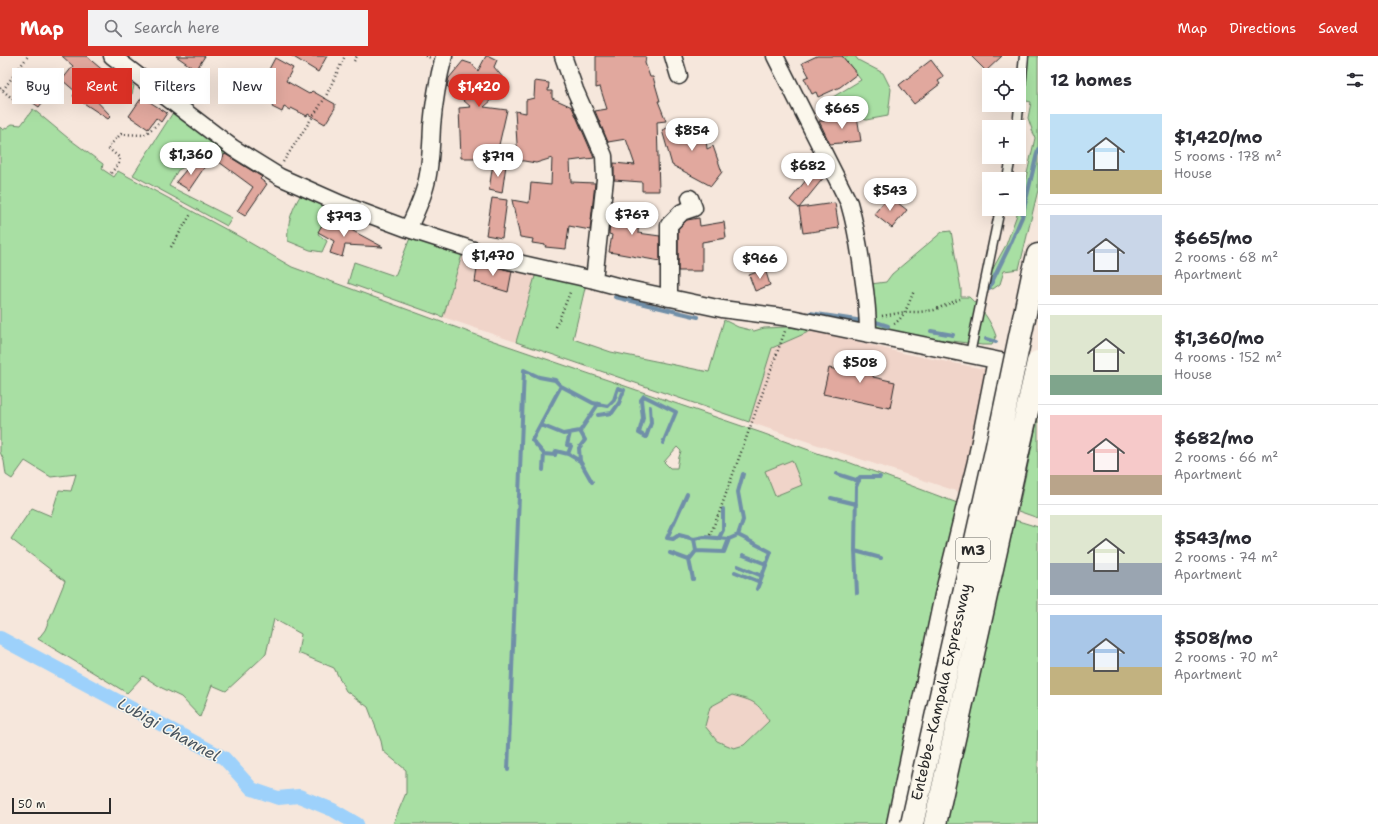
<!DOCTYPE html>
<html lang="en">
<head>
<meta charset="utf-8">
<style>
	:root { --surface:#fff; --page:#f2f2f3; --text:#2b2b33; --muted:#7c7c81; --line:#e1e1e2; --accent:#d93025 }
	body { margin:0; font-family:"Shantell Sans",sans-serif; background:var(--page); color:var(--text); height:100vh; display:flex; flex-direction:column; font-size:15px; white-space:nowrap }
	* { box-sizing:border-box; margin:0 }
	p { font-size:13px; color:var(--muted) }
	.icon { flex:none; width:22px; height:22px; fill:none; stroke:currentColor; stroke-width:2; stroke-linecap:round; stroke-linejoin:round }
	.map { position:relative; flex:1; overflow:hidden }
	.details { display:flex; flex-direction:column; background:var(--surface); width:340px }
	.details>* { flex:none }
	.hud { position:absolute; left:12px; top:12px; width:380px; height:36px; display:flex; gap:8px }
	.tools { position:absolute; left:982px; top:12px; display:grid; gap:8px }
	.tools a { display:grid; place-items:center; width:44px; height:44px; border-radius:0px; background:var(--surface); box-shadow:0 4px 16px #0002; font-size:20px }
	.scale { position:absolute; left:12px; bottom:10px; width:99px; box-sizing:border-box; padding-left:4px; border:2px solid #2b2b2b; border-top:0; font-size:11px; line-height:14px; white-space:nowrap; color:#2b2b2b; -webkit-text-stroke:3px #fbf7ec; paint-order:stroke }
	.price { position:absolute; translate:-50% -34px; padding:0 9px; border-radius:14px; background:#fff; color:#222; font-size:13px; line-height:26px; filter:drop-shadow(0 1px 2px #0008) }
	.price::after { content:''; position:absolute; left:50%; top:24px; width:12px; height:9px; margin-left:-6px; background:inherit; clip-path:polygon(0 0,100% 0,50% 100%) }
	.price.selected { background:var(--accent); color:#fff }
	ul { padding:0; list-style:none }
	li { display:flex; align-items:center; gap:12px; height:100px; padding:0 12px }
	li+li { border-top:1px solid var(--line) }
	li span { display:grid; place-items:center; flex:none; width:112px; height:80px; border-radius:0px; color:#555 }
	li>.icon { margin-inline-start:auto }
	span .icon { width:48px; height:48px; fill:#fffc; stroke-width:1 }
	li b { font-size:17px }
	h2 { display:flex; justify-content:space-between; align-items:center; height:48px; padding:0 12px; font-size:17px }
	.pill { padding:0 14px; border-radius:0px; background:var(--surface); box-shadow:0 4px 16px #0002; font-size:14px; line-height:36px }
	.pill.selected { background:var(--accent); color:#fff }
	header { display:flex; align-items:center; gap:24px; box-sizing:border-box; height:56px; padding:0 20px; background:var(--accent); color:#fff }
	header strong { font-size:19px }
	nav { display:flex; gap:22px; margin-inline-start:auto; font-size:14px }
	.search { width:280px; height:36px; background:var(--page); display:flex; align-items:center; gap:10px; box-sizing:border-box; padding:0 14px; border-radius:0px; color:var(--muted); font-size:15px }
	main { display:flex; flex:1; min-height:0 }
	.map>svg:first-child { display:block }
	.built { fill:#f0d4c9 }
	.green { fill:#a8dfa3; stroke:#6a8567; fill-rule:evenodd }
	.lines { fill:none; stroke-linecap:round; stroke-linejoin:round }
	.stream { stroke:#6f8fa8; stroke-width:4 }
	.canal { stroke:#9dd1fb; stroke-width:14 }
	.building { fill:#e1a89e; stroke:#2b2b2b }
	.service-casing { stroke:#2b2b2b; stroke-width:11 }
	.minor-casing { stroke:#2b2b2b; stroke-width:19 }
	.motorway-casing { stroke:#2b2b2b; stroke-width:25 }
	.path { stroke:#2b2b2b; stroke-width:2.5; stroke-dasharray:1 3; stroke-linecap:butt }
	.service { stroke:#fbf7ec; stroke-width:8 }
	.minor { stroke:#fbf7ec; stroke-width:16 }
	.motorway { stroke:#fbf7ec; stroke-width:22 }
	.motorway-bridge-casing { stroke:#2b2b2b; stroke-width:25; stroke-linecap:butt }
	.motorway-bridge { stroke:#fbf7ec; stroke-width:22 }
	.labels { text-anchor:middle; stroke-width:3; stroke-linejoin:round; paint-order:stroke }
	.shield { fill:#fbf7ec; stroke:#696865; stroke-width:1 }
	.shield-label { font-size:14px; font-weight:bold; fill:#2b2b2b }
	.street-label { font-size:15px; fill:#2b2b2b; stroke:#fbf7ec }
	.water-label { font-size:16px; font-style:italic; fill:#48545f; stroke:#fbf7ec }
</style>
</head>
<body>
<header>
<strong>Map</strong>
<div class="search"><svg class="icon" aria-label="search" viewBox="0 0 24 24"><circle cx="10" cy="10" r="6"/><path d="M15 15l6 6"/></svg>Search here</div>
<nav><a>Map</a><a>Directions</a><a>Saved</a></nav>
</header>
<main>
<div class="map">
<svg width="1038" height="768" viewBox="0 0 1038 768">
	<rect width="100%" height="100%" fill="#f6e7dc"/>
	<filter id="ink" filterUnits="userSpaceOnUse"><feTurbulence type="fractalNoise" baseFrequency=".025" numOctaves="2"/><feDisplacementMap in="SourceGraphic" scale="8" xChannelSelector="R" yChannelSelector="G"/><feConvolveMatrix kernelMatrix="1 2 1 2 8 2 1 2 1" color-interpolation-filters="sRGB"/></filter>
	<g filter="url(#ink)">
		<path class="built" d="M462,199L536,217L516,286L443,261Z
			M813,274L902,297L984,313L989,319L962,437L749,366L772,292Z
			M792,404L802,429L775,440L765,415Z
			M732,639L753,645L763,656L769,665L744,689L734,692L717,685L705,670L710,651Z"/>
		<path class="green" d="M842,0H855L858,4L883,17L891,33L888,60L866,64L853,57L834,54L828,44L861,24Z
			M1028,0H1038V134L1019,213L1004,215L1000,228L993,233L986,231V225L1006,189L1019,153L1035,82L1028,62L1031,46L1022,44Z
			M122,22L134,30L132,38L123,43L116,40L115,31Z
			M33,53L68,82L103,108L102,113L114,121L118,115L240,181L292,211L482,281L762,377L820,398L848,406L960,448L889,768H393L406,737V714L383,695L381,685L368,651L346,635L334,612L298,597L301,578L274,563L266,598L226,635L212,629L200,661L181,641L162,632L143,620L127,637L38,583L45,574L65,525L11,483L32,452L51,460L59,434L71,435L76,418L51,421L25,405L12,423L6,419L4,405L0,396V71L3,74L12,68L21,69ZM677,391L681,395L679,401L677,412H670L664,406ZM792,404L802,429L775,440L765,415ZM732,639C753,645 757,645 769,665L744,689L734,692L717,685L705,670L710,651Z
			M174,55L202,75L201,78L212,79L229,96L225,99L211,92L191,108L178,114L169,130L232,162L227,170L133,119Z
			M302,137L336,149L343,160L323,166L318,178L327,185L322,196L310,194L288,185C286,169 293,150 302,137Z
			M951,175L961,233V241H969C982,253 990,263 996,280L992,289H982L877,275L871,228L886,226L892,218L942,176Z
			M410,182L462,199L443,261L348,227L354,206L395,220Z
			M536,217L586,228L573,283L611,296L709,316L724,264L738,271L754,275L764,272L788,271L813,274L772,292L749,366L516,286Z
			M1038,361V462L1018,455Z
			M1015,464L1038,471V768H946L985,589Z"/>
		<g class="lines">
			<path class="stream" d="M989,232L1009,191L1022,161L1038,93
				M615,241L698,261
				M810,257L863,265
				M876,266L888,270
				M931,275L953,279
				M986,283L996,286
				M650,351L651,367L646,381L639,377L643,362L641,344L644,340L676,356L663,387
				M541,369L563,378L580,375L599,347
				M580,375L585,384L579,392L580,405L592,426
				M544,398L555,399L556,395L568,398L580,405
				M568,398L571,390L567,389L570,377
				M543,414L544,398L532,384L561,330
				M837,418L859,425
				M687,438L667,482L673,483L679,479L694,483
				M831,442L856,448
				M738,479L771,496L757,533
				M719,482L723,474V453
				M696,495L694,483L704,481L729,483
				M855,495L881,502
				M670,497L689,504
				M743,499L766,508
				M738,510L762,520
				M735,516L760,526
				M693,523L689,504L696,495L724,496L729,483L738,479L743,464L738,436L743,418
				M857,537L855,495L856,431L860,421H880
				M508,714L524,314L539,321L555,324L561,330L593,347L608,350L614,344L618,332L624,334L619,347L612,357L598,359"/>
			<path class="canal" d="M0,582L224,702L252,733L278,742L299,740L333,754L357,768"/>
		</g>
		<path class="building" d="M62,0H86L112,22L88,36L111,60L108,63L73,40L76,36L62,24L73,10Z
			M176,0H205L196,14Z
			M292,0H327L318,16Z
			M486,0H489L497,4L494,11L509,29L484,51L507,54L496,102H461L459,52L471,51L447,30L449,22L463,5L472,8L478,15Z
			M596,0H646L645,7L650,21H653L660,45H658L666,65L657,66L659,135H642V126L614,124V107L635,109L626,83L608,86L595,55L607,53L600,31L596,32Z
			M817,0H842L857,18L840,31L818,41L816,36L812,38L804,22L809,20L802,7Z
			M971,0H1002L986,15Z
			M275,2L293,12L286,25L309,38L312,35L335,48V52L325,68L308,58L307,60L291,52L290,54L284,51L282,56L272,51L275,45L260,37L269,19L267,17Z
			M931,4L944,21L938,25L940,28L914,48L899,29Z
			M535,25L549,27L548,35H552V42L572,51L594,102L570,105L571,126L595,127L590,174L569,170L566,193L545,191L546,189L532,187L533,183L520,181L512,144L529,147L531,127L551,129L552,102L536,107L518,104L515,55L526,57V44L534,42Z
			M39,26L51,35L39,51L26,42Z
			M142,41L167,57L161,66L156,62L148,73L129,60Z
			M857,60L861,85L830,88L819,65L844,64V62Z
			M692,63L697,74H698L703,84L706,83L707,93L713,90L722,116L711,130L672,109L662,74Z
			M225,98L262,121L260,123L267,128L245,160L237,155L253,131L219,106Z
			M493,107L506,109L502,137L489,134Z
			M191,108L206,109L189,134L176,126Z
			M819,108L825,120L799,152L790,144Z
			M889,140L907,154L892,172L874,158Z
			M492,142L507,144L502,182L486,179Z
			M612,147H617L616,154L639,156L638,177L660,180V205L609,196L612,179L609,178Z
			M835,147L839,172L803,177L799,152Z
			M699,162L700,170L724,166L726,182L702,186V215H678V173L687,164Z
			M325,164L338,171L340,168L383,191L345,189L342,201L330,197L334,185L318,176Z
			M478,206L512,215L508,236L475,226Z
			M765,213L770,229L755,235L749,219Z
			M855,298L877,303L873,321L895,326L890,352L823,338L829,312L851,317Z"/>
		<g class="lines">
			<defs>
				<path id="service" d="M1017,71L1024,0
					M1007,123L1011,101
					M970,298L1000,153"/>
				<path id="minor" d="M112,0L233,92L280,121L341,148L408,173L505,204L594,224L624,232L722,253L791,262L1025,310
					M563,0L575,34L604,100L605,123L594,224
					M673,0L679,20
					M775,0L849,147C856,171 860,195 863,220C866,239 868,258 868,278
					M408,173C415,158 422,144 426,128C431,109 431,89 432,70C434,46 438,23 444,0
					M669,242V169L682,156L694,152L690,142
					M895,768L943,539L976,405L996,304"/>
				<path id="motorway" d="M1033,219L1038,199"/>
			</defs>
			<use href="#service" class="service-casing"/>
			<use href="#minor" class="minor-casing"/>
			<use href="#motorway" class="motorway-casing"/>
			<path class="path" d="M425,0L431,2
				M354,5L357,0
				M0,32L14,44
				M3,34L28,0
				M283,106L325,42L345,0
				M111,117L119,107L120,102L109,93V90L121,78L144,79L158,68
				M171,191L191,158
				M882,260L905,256H919L934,254L960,243
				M894,268C905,261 909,246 914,235
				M556,271L571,234
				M710,479L719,457L785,275"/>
			<use href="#service" class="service"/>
			<use href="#minor" class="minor"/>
			<use href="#motorway" class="motorway"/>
			<defs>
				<path id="motorway-bridge" d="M912,768L996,395L1033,219
					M935,768L1038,306"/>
			</defs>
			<use href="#motorway-bridge" class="motorway-bridge-casing"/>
			<use href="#motorway-bridge" class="motorway-bridge"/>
		</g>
	</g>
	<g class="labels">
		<rect class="shield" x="956" y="482" width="34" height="24" rx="3"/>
		<g class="shield-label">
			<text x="973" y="499">M3</text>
		</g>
		<g class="street-label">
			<text transform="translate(941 636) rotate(-77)" y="5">Entebbe–Kampala Expressway</text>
		</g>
		<g class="water-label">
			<text transform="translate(169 673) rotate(29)" y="6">Lubigi Channel</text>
		</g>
	</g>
</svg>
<div class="tools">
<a><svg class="icon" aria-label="locate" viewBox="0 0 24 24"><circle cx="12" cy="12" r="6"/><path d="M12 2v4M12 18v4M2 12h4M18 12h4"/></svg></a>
<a>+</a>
<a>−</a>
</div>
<div class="scale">50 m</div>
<b class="price selected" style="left:479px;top:52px">$1,420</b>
<b class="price" style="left:842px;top:74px">$665</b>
<b class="price" style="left:692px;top:96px">$854</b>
<b class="price" style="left:191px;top:120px">$1,360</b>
<b class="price" style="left:498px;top:122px">$719</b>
<b class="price" style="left:808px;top:131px">$682</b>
<b class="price" style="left:890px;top:156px">$543</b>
<b class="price" style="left:632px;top:180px">$767</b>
<b class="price" style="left:344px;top:182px">$793</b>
<b class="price" style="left:493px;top:221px">$1,470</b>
<b class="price" style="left:760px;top:224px">$966</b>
<b class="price" style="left:860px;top:328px">$508</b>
<div class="hud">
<a class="pill">Buy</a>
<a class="pill selected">Rent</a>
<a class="pill">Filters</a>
<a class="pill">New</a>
</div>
</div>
<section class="details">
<h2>12 homes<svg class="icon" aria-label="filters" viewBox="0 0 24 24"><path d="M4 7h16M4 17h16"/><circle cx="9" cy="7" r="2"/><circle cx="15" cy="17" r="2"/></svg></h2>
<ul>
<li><span style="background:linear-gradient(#bfe0f5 70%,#c2b280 0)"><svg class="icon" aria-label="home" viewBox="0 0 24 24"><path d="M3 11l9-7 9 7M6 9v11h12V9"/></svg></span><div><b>$1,420/mo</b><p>5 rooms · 178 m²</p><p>House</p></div></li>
<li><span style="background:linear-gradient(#c9d6e8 75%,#b9a48a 0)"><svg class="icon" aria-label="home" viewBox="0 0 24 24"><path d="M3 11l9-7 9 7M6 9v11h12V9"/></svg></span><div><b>$665/mo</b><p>2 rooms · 68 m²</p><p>Apartment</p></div></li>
<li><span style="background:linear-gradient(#dfe7d0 75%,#7fa58c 0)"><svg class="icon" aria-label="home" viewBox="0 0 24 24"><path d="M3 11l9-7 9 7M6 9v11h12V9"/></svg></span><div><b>$1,360/mo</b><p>4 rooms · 152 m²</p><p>House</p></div></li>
<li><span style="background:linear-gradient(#f6c9c9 75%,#b9a48a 0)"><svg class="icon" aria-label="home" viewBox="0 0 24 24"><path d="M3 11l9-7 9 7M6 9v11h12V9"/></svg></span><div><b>$682/mo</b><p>2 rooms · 66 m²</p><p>Apartment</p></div></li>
<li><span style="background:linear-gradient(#dfe7d0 60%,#9aa5b1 0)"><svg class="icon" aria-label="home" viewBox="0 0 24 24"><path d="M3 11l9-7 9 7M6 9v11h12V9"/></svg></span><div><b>$543/mo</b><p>2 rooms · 74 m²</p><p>Apartment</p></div></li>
<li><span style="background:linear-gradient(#a9c7e8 65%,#c2b280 0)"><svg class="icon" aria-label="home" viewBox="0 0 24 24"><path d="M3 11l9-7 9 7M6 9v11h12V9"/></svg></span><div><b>$508/mo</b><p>2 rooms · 70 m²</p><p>Apartment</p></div></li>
</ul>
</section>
</main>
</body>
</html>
